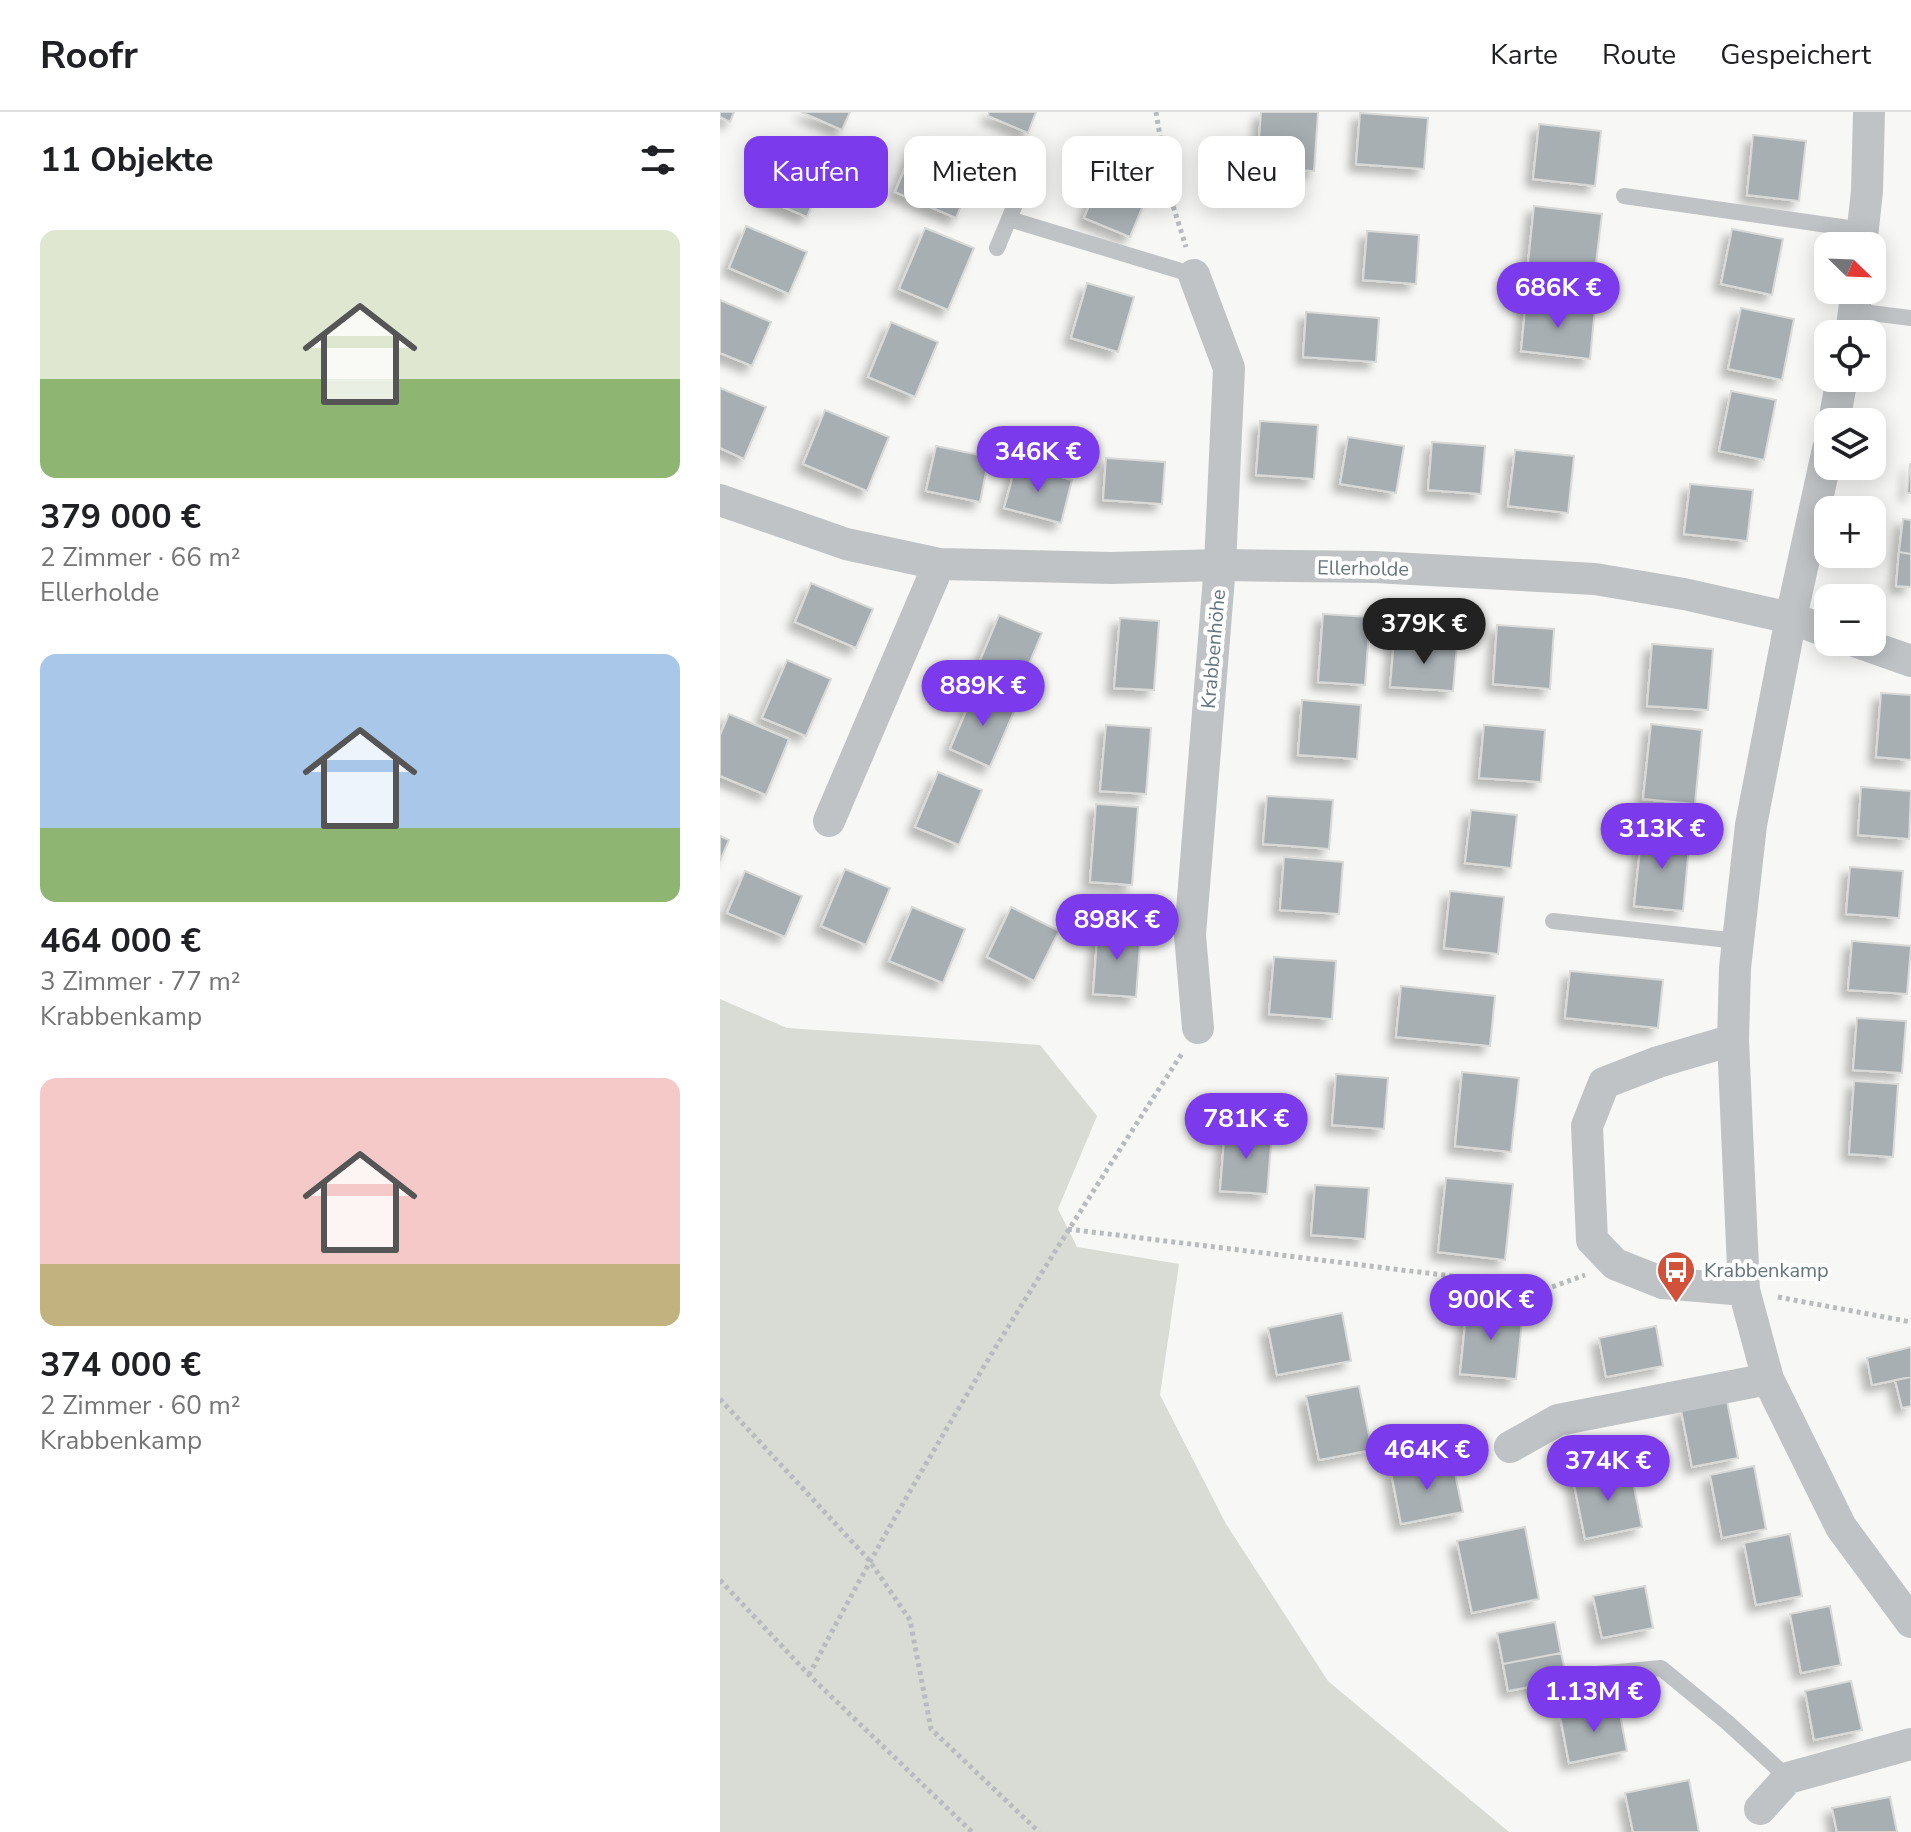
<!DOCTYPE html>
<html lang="de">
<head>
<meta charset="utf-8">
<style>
	:root { --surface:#fff; --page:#f6f6f6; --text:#202124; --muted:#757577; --line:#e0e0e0; --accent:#7c3aed }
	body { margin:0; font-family:"Nunito Sans",sans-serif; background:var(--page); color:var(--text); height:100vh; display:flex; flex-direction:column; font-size:30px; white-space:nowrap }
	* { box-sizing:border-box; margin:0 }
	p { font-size:26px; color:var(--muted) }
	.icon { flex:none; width:44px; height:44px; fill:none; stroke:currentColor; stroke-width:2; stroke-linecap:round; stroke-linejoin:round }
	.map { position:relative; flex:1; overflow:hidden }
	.side { display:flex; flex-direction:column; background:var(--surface); width:720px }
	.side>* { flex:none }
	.guide { position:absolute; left:24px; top:24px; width:760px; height:72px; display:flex; gap:16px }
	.needle { width:52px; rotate:113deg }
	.buttons { position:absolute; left:1094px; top:120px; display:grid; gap:16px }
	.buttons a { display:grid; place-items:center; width:72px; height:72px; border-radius:16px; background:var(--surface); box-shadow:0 4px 20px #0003; font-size:40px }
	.price { position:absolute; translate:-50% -68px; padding:0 18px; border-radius:28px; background:var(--accent); color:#fff; font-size:26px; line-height:52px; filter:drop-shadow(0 2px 4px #0008) }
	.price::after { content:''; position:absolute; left:50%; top:48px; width:24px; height:18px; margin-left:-12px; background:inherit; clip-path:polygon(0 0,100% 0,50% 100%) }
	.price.current { background:#222; color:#fff }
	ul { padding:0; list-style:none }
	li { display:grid; align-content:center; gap:16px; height:424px; padding:0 40px }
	li span { display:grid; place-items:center; height:248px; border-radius:16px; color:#555 }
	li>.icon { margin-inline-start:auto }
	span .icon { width:144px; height:144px; fill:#fffc; stroke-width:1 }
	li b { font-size:34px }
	h2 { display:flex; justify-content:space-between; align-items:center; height:96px; padding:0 40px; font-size:34px }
	.tag { padding:0 28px; border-radius:16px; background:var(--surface); box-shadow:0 4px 20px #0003; font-size:28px; line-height:72px }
	.tag.current { background:var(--accent); color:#fff }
	header { display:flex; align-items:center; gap:48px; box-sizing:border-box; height:112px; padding:0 40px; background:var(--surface); border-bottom:2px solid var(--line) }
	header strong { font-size:38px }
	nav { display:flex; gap:44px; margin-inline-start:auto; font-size:28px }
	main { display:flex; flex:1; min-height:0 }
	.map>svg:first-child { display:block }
	.green { fill:#d8dcd4 }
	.building { fill:#a7afb3; stroke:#d9d9d7; stroke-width:2; filter:url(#shadow) }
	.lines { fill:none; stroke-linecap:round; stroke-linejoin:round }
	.path { stroke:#b9bcbe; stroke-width:5; stroke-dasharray:4 4; stroke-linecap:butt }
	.lane { stroke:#bfc3c6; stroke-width:16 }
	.street { stroke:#bfc3c6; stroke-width:32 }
	.labels { text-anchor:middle; stroke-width:8; stroke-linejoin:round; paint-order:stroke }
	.street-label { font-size:20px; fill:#65757d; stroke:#fff }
	.poi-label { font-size:20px; fill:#65757d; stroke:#fff; text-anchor:start }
</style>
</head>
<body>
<header>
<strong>Roofr</strong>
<nav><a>Karte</a><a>Route</a><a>Gespeichert</a></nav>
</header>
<main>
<section class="side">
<h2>11 Objekte<svg class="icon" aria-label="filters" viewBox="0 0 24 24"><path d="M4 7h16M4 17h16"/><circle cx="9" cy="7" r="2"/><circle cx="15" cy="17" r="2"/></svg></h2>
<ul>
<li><span style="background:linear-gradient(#dfe7d0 60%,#8fb573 0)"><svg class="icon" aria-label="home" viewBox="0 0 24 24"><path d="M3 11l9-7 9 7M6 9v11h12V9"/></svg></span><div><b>379 000 €</b><p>2 Zimmer · 66 m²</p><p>Ellerholde</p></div></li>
<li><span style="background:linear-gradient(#a9c7e8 70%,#8fb573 0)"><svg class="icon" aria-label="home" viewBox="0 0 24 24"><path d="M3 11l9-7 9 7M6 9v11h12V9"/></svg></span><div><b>464 000 €</b><p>3 Zimmer · 77 m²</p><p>Krabbenkamp</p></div></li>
<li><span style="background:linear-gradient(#f6c9c9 75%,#c2b280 0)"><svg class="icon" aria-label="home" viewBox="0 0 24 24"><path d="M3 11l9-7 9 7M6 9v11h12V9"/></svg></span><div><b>374 000 €</b><p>2 Zimmer · 60 m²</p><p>Krabbenkamp</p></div></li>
</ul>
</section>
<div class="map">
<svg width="1191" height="1720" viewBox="0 0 1191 1720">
	<defs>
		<filter id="shadow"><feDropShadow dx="-7" dy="7" stdDeviation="4" flood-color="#0004"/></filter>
	</defs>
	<rect width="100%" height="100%" fill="#f7f7f5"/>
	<path class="green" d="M0,887L67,916L320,933L377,1004L338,1097L357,1135L459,1152L440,1283L506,1412L608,1569L789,1720H0Z"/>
	<path class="building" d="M0,0H14L10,10L0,5Z
		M81,0H130L122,18Z
		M269,0H316L308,21L268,4Z
		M541,0H598L594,59L537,55Z
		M640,1L708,6L704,57L636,52Z
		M819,12L881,19L875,74L813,67Z
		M1033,23L1086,29L1079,89L1027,83Z
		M196,30L257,55L236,106L175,80Z
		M64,34L109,53L87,105L42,86Z
		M386,53L432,72L410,125L364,106Z
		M814,94L882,102L875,159L808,151Z
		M26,114L87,140L69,182L9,156Z
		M205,116L254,136L228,198L179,177Z
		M1012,117L1063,127L1052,183L1001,172Z
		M647,119L699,123L696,172L643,168Z
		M367,171L414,185L398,240L351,226Z
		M0,188L51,210L32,254L0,241Z
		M806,188L875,196L870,247L801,239Z
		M1021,196L1074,207L1062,268L1008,257Z
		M586,200L659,206L656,250L583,245Z
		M171,210L218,230L195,285L148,265Z
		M0,276L46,295L24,347L0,336Z
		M1011,279L1056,288L1044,348L999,339Z
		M105,298L169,325L147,379L83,352Z
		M540,309L598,313L594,367L536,363Z
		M628,325L684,334L676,381L620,372Z
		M712,330L765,334L761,382L708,378Z
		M216,334L269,345L260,390L206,379Z
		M795,338L854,344L848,401L788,394Z
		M386,346L445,350L442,392L383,388Z
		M1190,352H1191V381H1187Z
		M296,353L352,368L341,411L284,396Z
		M970,372L1033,378L1027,429L964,422Z
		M1183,407L1191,408V442L1179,440Z
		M1179,440L1191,442V475L1176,474Z
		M91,471L153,497L136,536L75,510Z
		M603,502L650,505L645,573L598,570Z
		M279,503L322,521L302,569L259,551Z
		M400,506L439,509L434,578L394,576Z
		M777,513L834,517L830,577L773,572Z
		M674,529L737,533L733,579L670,575Z
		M932,532L993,537L988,598L927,594Z
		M67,548L111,567L86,624L42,606Z
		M255,578L296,595L270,655L230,637Z
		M1161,581L1191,583V648L1156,645Z
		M582,588L641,593L637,647L578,643Z
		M9,602L69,627L46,683L0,664V623Z
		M931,612L982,618L975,692L923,687Z
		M386,613L431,616L426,682L380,679Z
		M764,613L825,618L821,670L759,666Z
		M218,660L262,678L239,733L195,715Z
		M1141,675L1191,679L1189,727L1138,723Z
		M547,684L613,688L609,737L543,732Z
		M376,692L418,695L412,773L370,770Z
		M751,698L797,703L791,756L745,751Z
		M922,718L970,723L963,799L914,794Z
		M0,724L9,728L0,749Z
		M564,745L623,750L619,802L560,798Z
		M1130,755L1183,759L1179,806L1126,802Z
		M125,757L170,776L146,833L101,814Z
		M25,759L82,784L65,825L7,801Z
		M730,779L784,785L778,842L724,836Z
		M192,795L245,817L223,871L169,849Z
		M291,795L339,819L314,869L267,845Z
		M378,815L421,818L416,885L373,882Z
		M1132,829L1191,834L1187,882L1128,878Z
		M554,845L616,849L612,907L549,902Z
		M850,859L943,868L938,916L845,906Z
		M681,874L775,884L770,934L676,925Z
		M1137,906L1186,909L1182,961L1133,958Z
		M742,960L799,966L791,1040L735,1034Z
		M616,962L668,966L664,1017L612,1013Z
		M1134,969L1178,972L1173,1045L1129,1042Z
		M505,1016L552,1020L547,1082L500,1079Z
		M726,1066L793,1072L785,1148L718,1140Z
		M595,1073L649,1076L645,1127L591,1123Z
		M747,1193L803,1199L796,1267L740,1262Z
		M622,1201L631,1249L557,1263L548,1216Z
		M936,1214L943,1254L886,1265L879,1226Z
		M1191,1235V1265L1152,1273L1147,1246Z
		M1191,1265V1294L1182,1296L1175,1268Z
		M639,1274L652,1338L599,1348L586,1284Z
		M1007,1289L1018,1346L972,1355L961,1298Z
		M732,1347L743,1400L681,1412L671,1360Z
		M1034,1354L1046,1417L1002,1426L990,1363Z
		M910,1355L922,1415L865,1427L853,1367Z
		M805,1415L819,1487L752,1501L737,1429Z
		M1070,1422L1082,1484L1036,1493L1024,1431Z
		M925,1474L933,1516L882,1526L873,1484Z
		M1110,1494L1121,1553L1081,1561L1070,1502Z
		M835,1510L841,1541L783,1552L777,1521Z
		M841,1541L847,1568L788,1579L783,1552Z
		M1131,1569L1142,1618L1094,1628L1085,1579Z
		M898,1592L907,1639L849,1651L840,1604Z
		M969,1668L979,1720H913L905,1681Z
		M1170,1685L1177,1720H1117L1112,1696Z"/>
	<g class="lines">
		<path class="path" d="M436,0L450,84L466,135
			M348,1117L829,1176L865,1163
			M1058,1185L1191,1210
			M0,1287L149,1448L190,1508L211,1617L319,1720
			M0,1468L89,1563L252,1720
			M89,1563C201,1348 331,1143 463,940"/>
		<path class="lane" d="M904,84L1143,118
			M289,107L474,163
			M277,136L306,66
			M1135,199L1191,206
			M833,809L1018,829
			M866,1563L941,1556L1008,1611L1068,1666"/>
		<path class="street" d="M1141,134L1147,79L1149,0
			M474,163L509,256L500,453L470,823L478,916
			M1131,222L1137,178
			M1114,310L1122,266
			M1108,337L1071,506L1031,713L1015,856L1013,928L1024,1178L1048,1267L1121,1415L1191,1510
			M0,388L126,432L219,452L391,456L500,453L655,455L875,467L964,482L1071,506L1108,520
			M1137,530L1191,549
			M109,709L219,452
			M1013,928L938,950L884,971L867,1014L872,1128L895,1152L943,1171L1024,1178
			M790,1335L838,1308L1048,1267
			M1040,1697L1068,1666L1191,1632"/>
	</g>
	<defs>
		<symbol id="bus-pin" viewBox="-11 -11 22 30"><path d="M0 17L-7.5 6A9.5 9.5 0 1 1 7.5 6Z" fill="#d2513a" stroke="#fff"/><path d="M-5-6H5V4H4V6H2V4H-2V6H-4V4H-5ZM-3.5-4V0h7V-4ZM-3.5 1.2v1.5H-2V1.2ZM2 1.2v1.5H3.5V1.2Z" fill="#fff"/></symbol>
	</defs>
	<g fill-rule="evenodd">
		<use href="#bus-pin" x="934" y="1136" width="44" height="60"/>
	</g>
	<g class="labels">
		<g class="street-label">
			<text transform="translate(643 456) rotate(1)" y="7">Ellerholde</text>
			<text transform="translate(493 537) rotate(-85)" y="7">Krabbenhöhe</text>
		</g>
		<g class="poi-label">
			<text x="984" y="1165">Krabbenkamp</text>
		</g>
	</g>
</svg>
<div class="buttons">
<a><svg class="needle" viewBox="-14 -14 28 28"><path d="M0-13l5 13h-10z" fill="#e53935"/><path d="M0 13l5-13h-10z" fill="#757577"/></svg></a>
<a><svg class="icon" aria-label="locate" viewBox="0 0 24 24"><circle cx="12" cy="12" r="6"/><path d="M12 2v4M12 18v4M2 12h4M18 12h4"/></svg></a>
<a><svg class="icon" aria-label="layers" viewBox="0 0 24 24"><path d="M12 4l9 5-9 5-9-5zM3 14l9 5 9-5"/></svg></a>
<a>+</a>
<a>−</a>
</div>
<b class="price" style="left:838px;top:218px">686K €</b>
<b class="price" style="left:318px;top:382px">346K €</b>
<b class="price current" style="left:704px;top:554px">379K €</b>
<b class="price" style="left:263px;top:616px">889K €</b>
<b class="price" style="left:942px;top:759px">313K €</b>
<b class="price" style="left:397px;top:850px">898K €</b>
<b class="price" style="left:526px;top:1049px">781K €</b>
<b class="price" style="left:771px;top:1230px">900K €</b>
<b class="price" style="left:707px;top:1380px">464K €</b>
<b class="price" style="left:888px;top:1391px">374K €</b>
<b class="price" style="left:874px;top:1622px">1.13M €</b>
<div class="guide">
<a class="tag current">Kaufen</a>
<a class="tag">Mieten</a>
<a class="tag">Filter</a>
<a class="tag">Neu</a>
</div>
</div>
</main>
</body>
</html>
